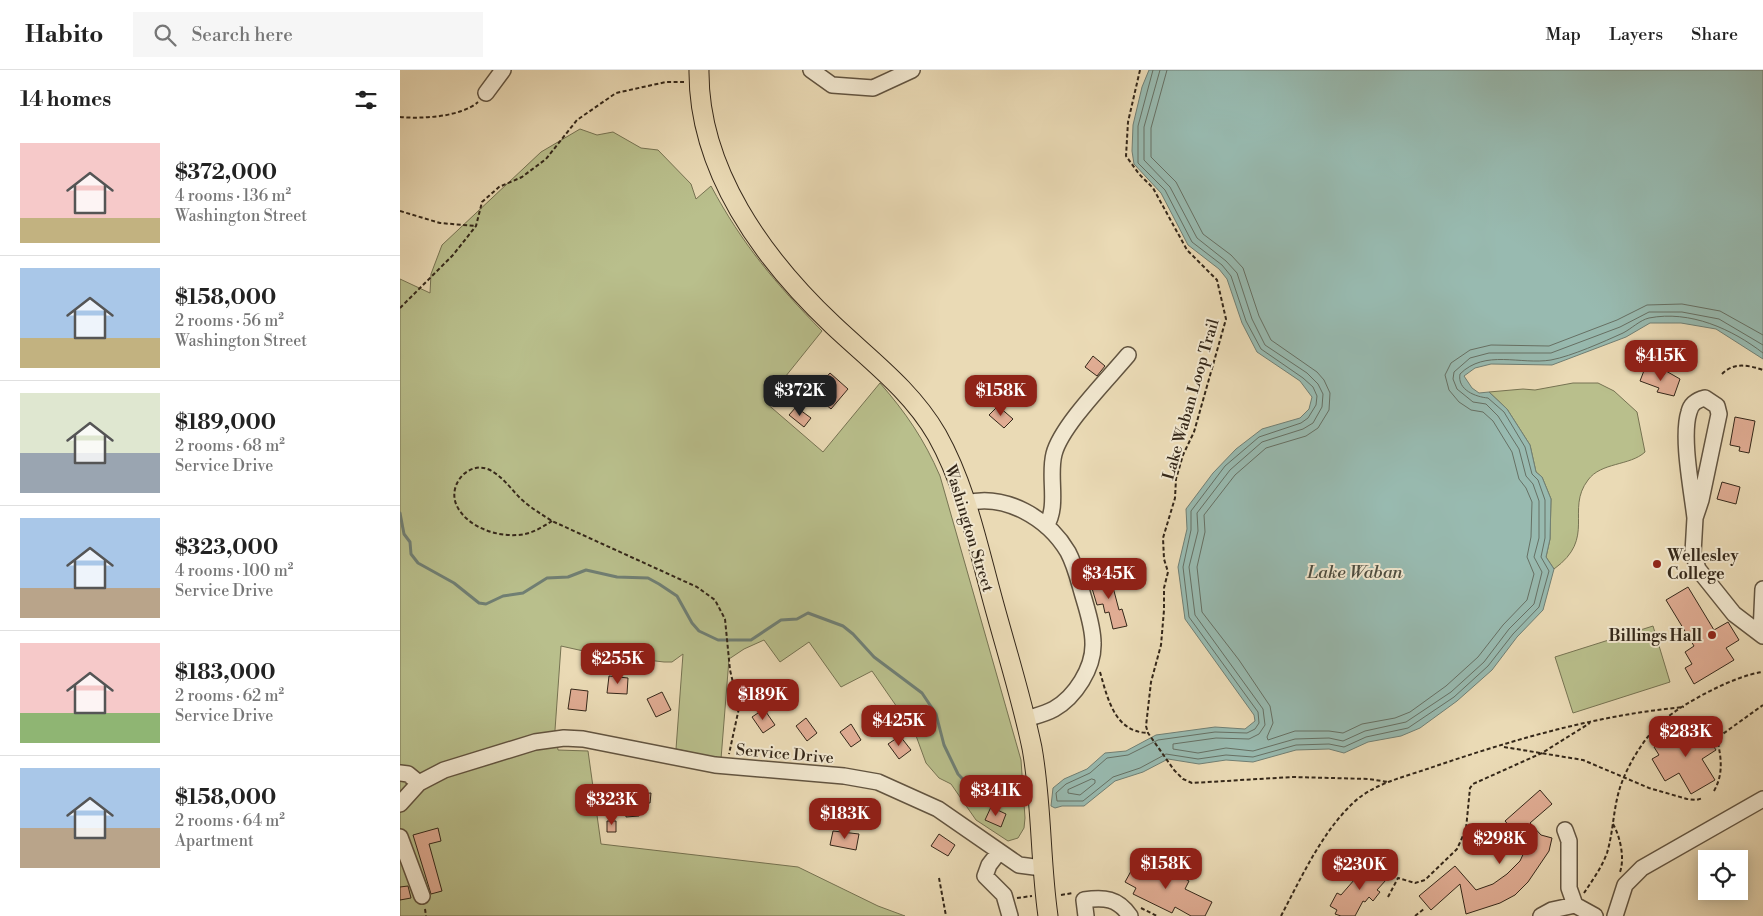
<!DOCTYPE html>
<html lang="en">
<head>
<meta charset="utf-8">
<style>
	:root { --surface:#fff; --page:#f6f6f6; --text:#222; --muted:#767676; --line:#e0e0e0; --accent:#8f2418 }
	body { margin:0; font-family:"Libre Bodoni",serif; background:var(--page); color:var(--text); height:100vh; display:flex; flex-direction:column; font-size:19px; white-space:nowrap }
	* { box-sizing:border-box; margin:0 }
	p { font-size:16px; color:var(--muted) }
	.icon { flex:none; width:28px; height:28px; fill:none; stroke:currentColor; stroke-width:2; stroke-linecap:round; stroke-linejoin:round }
	.map { position:relative; flex:1; overflow:hidden }
	.panel { display:flex; flex-direction:column; background:var(--surface); width:400px }
	.panel>* { flex:none }
	.tools { position:absolute; left:1298px; top:780px; display:grid; gap:10px }
	.tools a { display:grid; place-items:center; width:50px; height:50px; border-radius:0px; background:var(--surface); box-shadow:0 2px 12px #0003; font-size:25px }
	.price { position:absolute; translate:-50% -42px; padding:0 11px; border-radius:10px; background:var(--accent); color:#fff; font-size:16px; line-height:32px; filter:drop-shadow(0 1px 2px #0008) }
	.price::after { content:''; position:absolute; left:50%; top:30px; width:15px; height:11px; margin-left:-8px; background:inherit; clip-path:polygon(0 0,100% 0,50% 100%) }
	.price.current { background:#222; color:#fff }
	ul { padding:0; list-style:none }
	li { display:flex; align-items:center; gap:15px; height:125px; padding:0 20px }
	li+li { border-top:1px solid var(--line) }
	li span { display:grid; place-items:center; flex:none; width:140px; height:100px; border-radius:0px; color:#555 }
	li>.icon { margin-inline-start:auto }
	span .icon { width:60px; height:60px; fill:#fffc; stroke-width:1 }
	li b { font-size:21px }
	h2 { display:flex; justify-content:space-between; align-items:center; height:60px; padding:0 20px; font-size:21px }
	header { display:flex; align-items:center; gap:30px; box-sizing:border-box; height:70px; padding:0 25px; background:var(--surface); border-bottom:1px solid var(--line) }
	header strong { font-size:24px }
	nav { display:flex; gap:28px; margin-inline-start:auto; font-size:18px }
	.search { width:350px; height:45px; background:var(--page); display:flex; align-items:center; gap:12px; box-sizing:border-box; padding:0 18px; border-radius:0px; color:var(--muted); font-size:19px }
	main { display:flex; flex:1; min-height:0 }
	.map>svg:first-child { display:block }
	.green { fill:#b9bf8c; stroke:#767352 }
	.water { fill:#98bab0; stroke:#707f74 }
	.lines { fill:none; stroke-linecap:round; stroke-linejoin:round }
	.shore { stroke:#667064; stroke-width:1 }
	.stream { stroke:#707f74; stroke-width:3 }
	.building { fill:#e0ac93; stroke:#342719 }
	.minor-casing { stroke:#625440; stroke-width:18 }
	.major-casing { stroke:#342719; stroke-width:21 }
	.path { stroke:#342719; stroke-width:2; stroke-dasharray:4 2.5; stroke-linecap:butt }
	.minor { stroke:#f1e7cf; stroke-width:15 }
	.major { stroke:#eadab5; stroke-width:19 }
	.poi-dot { fill:#8f2418; stroke:#f1e7cf; stroke-width:2 }
	.labels { text-anchor:middle; stroke-width:4; stroke-linejoin:round; paint-order:stroke }
	.street-label { font-size:16px; fill:#342719; stroke:#f1e7cf }
	.poi-label { font-size:16px; font-weight:bold; fill:#342719; stroke:#f1e7cf; text-anchor:start }
	.water-label { font-size:18px; font-style:italic; fill:#4d4c3f; stroke:#f1e7cf }
</style>
</head>
<body>
<header>
<strong>Habito</strong>
<div class="search"><svg class="icon" aria-label="search" viewBox="0 0 24 24"><circle cx="10" cy="10" r="6"/><path d="M15 15l6 6"/></svg>Search here</div>
<nav><a>Map</a><a>Layers</a><a>Share</a></nav>
</header>
<main>
<section class="panel">
<h2>14 homes<svg class="icon" aria-label="filters" viewBox="0 0 24 24"><path d="M4 7h16M4 17h16"/><circle cx="9" cy="7" r="2"/><circle cx="15" cy="17" r="2"/></svg></h2>
<ul>
<li><span style="background:linear-gradient(#f6c9c9 75%,#c2b280 0)"><svg class="icon" aria-label="home" viewBox="0 0 24 24"><path d="M3 11l9-7 9 7M6 9v11h12V9"/></svg></span><div><b>$372,000</b><p>4 rooms · 136 m²</p><p>Washington Street</p></div></li>
<li><span style="background:linear-gradient(#a9c7e8 70%,#c2b280 0)"><svg class="icon" aria-label="home" viewBox="0 0 24 24"><path d="M3 11l9-7 9 7M6 9v11h12V9"/></svg></span><div><b>$158,000</b><p>2 rooms · 56 m²</p><p>Washington Street</p></div></li>
<li><span style="background:linear-gradient(#dfe7d0 60%,#9aa5b1 0)"><svg class="icon" aria-label="home" viewBox="0 0 24 24"><path d="M3 11l9-7 9 7M6 9v11h12V9"/></svg></span><div><b>$189,000</b><p>2 rooms · 68 m²</p><p>Service Drive</p></div></li>
<li><span style="background:linear-gradient(#a9c7e8 70%,#b9a48a 0)"><svg class="icon" aria-label="home" viewBox="0 0 24 24"><path d="M3 11l9-7 9 7M6 9v11h12V9"/></svg></span><div><b>$323,000</b><p>4 rooms · 100 m²</p><p>Service Drive</p></div></li>
<li><span style="background:linear-gradient(#f6c9c9 70%,#8fb573 0)"><svg class="icon" aria-label="home" viewBox="0 0 24 24"><path d="M3 11l9-7 9 7M6 9v11h12V9"/></svg></span><div><b>$183,000</b><p>2 rooms · 62 m²</p><p>Service Drive</p></div></li>
<li><span style="background:linear-gradient(#a9c7e8 60%,#b9a48a 0)"><svg class="icon" aria-label="home" viewBox="0 0 24 24"><path d="M3 11l9-7 9 7M6 9v11h12V9"/></svg></span><div><b>$158,000</b><p>2 rooms · 64 m²</p><p>Apartment</p></div></li>
</ul>
</section>
<div class="map">
<svg width="1363" height="846" viewBox="0 0 1363 846">
	<rect width="100%" height="100%" fill="#eadab5"/>
	<filter id="stains"><feTurbulence type="fractalNoise" baseFrequency=".004" numOctaves="4"/><feColorMatrix values="0 0 0 0 .2 0 0 0 0 .09 0 0 0 0 .02 0 0 0 .5 -.17"/></filter>
	<radialGradient id="worn" r=".72"><stop offset=".6" stop-color="#630" stop-opacity="0"/><stop offset="1" stop-color="#630" stop-opacity=".3"/></radialGradient>
	<path class="green" d="M180,59L197,65L213,62L241,78L258,80L291,114L296,129L311,116C342,174 376,214 422,261L365,332L423,382L480,313C506,343 524,369 540,406L621,690L625,748L624,758L618,768L608,771L576,750L551,714L539,708L526,693L515,663L472,601L441,617L409,572L380,592L364,570L344,579L329,589L321,689L276,679L283,584L272,592H264L197,584L161,576L155,660L158,680L188,681L201,774L398,797L478,836L505,846H0V209L30,223L31,204L42,175L141,82Z
		M1173,313H1198L1214,321L1237,342L1245,382C1230,396 1201,392 1188,410C1165,440 1197,468 1154,499L1146,487L1150,469L1151,429L1142,407L1136,402L1130,375L1107,339L1089,322L1123,319L1135,320Z
		M1253,556L1270,612L1173,643L1155,587Z"/>
	<path class="water" d="M749,0H1363V289L1316,259L1281,253H1250L1226,267L1152,295L1091,294L1075,298L1064,306L1072,318L1079,323L1089,322L1107,339L1130,375L1136,402L1142,407L1151,429L1150,469L1146,487L1154,499L1143,540L1117,567L1092,600L1057,631L1020,658L1001,666L968,672L944,683L929,679L896,680L853,692L826,690L799,694L768,689L743,702L715,711L684,736H662L655,738L651,736L653,718L664,709L687,699L705,683L726,681L756,665L815,657L845,659L855,651L854,645L785,549L778,497L787,459L786,439L813,403L836,379L862,359L900,348L909,339L912,327L900,311L857,282L842,253L827,209L819,199L788,175L761,123L734,94L732,81L733,55L742,17Z"/>
	<g class="lines">
		<path class="shore" d="M753,0L738,56V93L765,120L792,172L822,195L831,206L846,251L861,279L903,308L913,317L917,326L916,335L908,348L901,353L859,367L825,396L791,441V460L783,497L789,547L858,642L859,653L855,659L847,663L815,662L758,670L728,685L707,688L690,703L666,714L656,723L657,731H683L713,707L740,698L766,684L798,689L826,685L853,687L896,675L929,674L944,677L966,667L1008,658L1054,627L1088,596L1113,564L1139,537L1149,501L1141,487L1145,468V430L1138,410L1132,404L1125,377L1104,342L1088,328C1076,327 1057,320 1060,304C1085,279 1120,295 1151,290C1172,286 1203,272 1223,263C1231,259 1240,250 1249,248C1290,240 1332,259 1363,283
			M760,0L744,57V90L770,117L797,168L826,191L837,203L852,249L865,275L907,303L918,314L923,324L922,337L913,353L903,359L862,372L830,400L797,443L798,461L789,497L795,545L863,639L865,655L859,664L849,669L816,668L773,674V679L798,683L826,678L853,681L895,669L929,668L943,671L965,661L1006,652L1051,622L1084,592L1109,559L1134,534L1142,502L1134,487L1139,468V431L1133,414L1126,406L1119,379L1098,346L1086,334L1073,332L1057,319L1053,309L1054,302L1070,288L1089,283H1151L1220,257L1249,242H1282L1319,249L1363,275
			M767,0L751,58V87L776,112L803,164L831,185L843,198L859,246L871,270L917,302L924,310L930,323L929,340L918,358L906,366L866,378L835,405L804,445L805,462L797,497L802,542L839,590L870,636L873,653L867,667L868,670L895,661H929L943,663L962,654L995,648L1010,642L1046,616L1078,587L1103,555L1127,530L1134,504L1127,487L1131,467L1132,432L1126,418L1119,409L1112,382L1093,351L1083,342L1071,340L1059,332L1049,320L1045,305L1051,293L1070,280L1091,275L1149,276L1217,250L1247,235L1282,234L1320,241L1363,265
			M692,709L695,710V713L680,725L668,723V720Z"/>
		<path class="stream" d="M0,443L4,464L10,472L11,484L18,493L54,513L79,533L86,534L103,526L123,523L147,508L168,507L186,500L217,507L248,508L259,514L277,526L292,553L299,561L318,570H351L381,550L397,549L408,543L443,556L453,564L474,587L522,623L536,644L544,675L558,704L586,734L594,736L625,732"/>
	</g>
	<path class="building" d="M693,286L705,296L697,306L685,297Z
		M1245,298L1264,305L1266,301L1280,309L1274,326L1257,322L1259,318L1240,311Z
		M430,303L448,319L431,339L412,323Z
		M598,336L613,349L604,358L589,345Z
		M396,337L411,348L404,357L389,345Z
		M1335,347L1355,351L1349,383L1339,381L1340,377L1330,375Z
		M1322,412L1340,417L1336,434L1317,429Z
		M709,502L719,540L722,539L727,556L713,559L709,542L705,543L703,534L697,535L691,515L700,513L697,505Z
		M1288,517L1314,560L1328,552L1339,570L1326,578L1334,590L1294,614L1285,598L1292,594L1285,582L1294,576L1266,530Z
		M209,606L228,608L227,624L207,623Z
		M171,619L188,621L186,641L168,639Z
		M262,622L271,640L256,647L247,629Z
		M364,639L375,655L363,663L352,647Z
		M406,648L417,663L407,671L396,656Z
		M451,654L461,670L451,677L440,662Z
		M1291,654L1296,663L1302,659L1316,680L1302,689L1315,710L1291,724L1279,703L1265,711L1252,689L1259,685L1254,677Z
		M500,666L511,680L499,689L488,674Z
		M1140,720L1152,734L1130,753L1141,765L1152,768L1149,781L1128,812L1115,825L1100,833L1066,844L1060,814L1031,840L1019,826L1055,796L1076,820L1093,814L1107,804L1120,791L1127,776L1105,751Z
		M251,723L250,733H238L239,746L226,747L224,725Z
		M591,737L606,744L601,757L585,750Z
		M207,751H216V762H207Z
		M38,758L41,771L29,774L42,821L31,824L13,765Z
		M433,761L459,764L456,780L430,775Z
		M539,764L555,775L548,786L531,776Z
		M749,790L789,811L785,819L812,832L805,846H791L775,837L772,843L733,824L736,818L725,812L736,792L745,797Z
		M977,790L987,799L981,806L986,810L977,820L980,822L973,831L969,827L965,832L963,831L955,846H941L935,844L937,840L930,836L937,823L941,825L968,794L971,797Z
		M8,816L11,828L0,830V817Z"/>
	<g class="lines">
		<defs>
			<path id="minor" d="M411,0L432,15L473,18L512,0
				M86,23L103,0
				M566,433C605,423 648,448 668,482C676,497 679,513 684,529C688,543 693,558 693,573C694,598 675,627 654,639C645,644 635,646 626,649
				M1295,448C1292,421 1281,367 1289,342C1291,333 1297,330 1305,328L1317,336L1319,344L1301,430L1295,448L1293,483L1298,499L1334,544L1363,566
				M646,456C659,436 648,407 654,384C661,356 708,309 728,285
				M1361,563L1363,519
				M0,703L8,704L19,713
				M0,734L19,713L44,700L135,672L164,668L183,669L315,695L444,706L478,712L538,739L619,795L642,798
				M1165,760L1169,771V818L1175,835
				M0,767L22,826
				M599,782L589,795L585,806L604,825L610,846
				M686,846L684,830C704,827 718,828 730,846
				M1141,846L1152,840L1175,835L1195,846
				M1215,846L1225,815L1242,798L1363,729"/>
			<path id="major" d="M299,0C298,100 363,189 433,255C470,290 511,320 537,365C564,413 576,468 590,520C604,573 621,625 632,678C642,734 640,790 648,846"/>
		</defs>
		<use href="#minor" class="minor-casing"/>
		<use href="#major" class="major-casing"/>
		<path class="path" d="M740,0L728,52L726,86L739,104L753,118L787,180L817,210L826,249L794,362L783,385L776,409L775,428L763,468L764,489L768,502L764,518V540L761,575L751,612L746,656L748,663L774,700L783,709L792,713L892,707L969,709L988,712
			M0,47C22,49 61,47 78,32
			M0,141L40,153L76,156
			M0,238L53,185L76,156L82,132L99,117L122,107L146,89L177,50L216,23L266,12H284
			M1322,304C1334,292 1348,295 1363,300
			M152,451C144,456 135,462 125,464C101,469 66,458 56,434C48,413 70,390 90,400C103,407 111,419 121,429C131,438 141,444 152,451L297,517L315,530L325,549L330,600L339,638L329,684
			M700,602C708,630 715,662 748,663
			M1313,671L1363,635
			M1104,677L1183,690L1249,718L1287,729L1296,730L1303,728
			M1314,721C1324,703 1321,687 1317,668
			M1213,754C1220,766 1225,788 1220,802
			M539,808L546,846
			M1184,823C1192,811 1202,797 1207,783C1214,760 1213,735 1222,712C1230,691 1246,665 1264,650C1285,632 1336,605 1363,602
			M661,825L673,823
			M988,827L998,808L1015,813L1025,810L1057,779L1066,759L1070,718L1073,714L1142,683L1190,653
			M617,828L632,826
			M741,838L757,846
			M25,839L26,846
			M881,846C901,808 921,764 952,734C972,714 1004,707 1030,698C1112,670 1197,645 1284,637
			M1015,846L1025,838"/>
		<use href="#minor" class="minor"/>
		<use href="#major" class="major"/>
	</g>
	<g class="poi-dot">
		<circle cx="1257" cy="494" r="5"/>
		<circle cx="1312" cy="565" r="5"/>
	</g>
	<g class="labels">
		<g class="street-label">
			<text transform="translate(790 329) rotate(-74)" y="6">Lake Waban Loop Trail</text>
			<text transform="translate(570 458) rotate(73)" y="6">Washington Street</text>
			<text transform="translate(385 683) rotate(5)" y="6">Service Drive</text>
		</g>
		<g class="poi-label">
			<text x="1267" y="491">Wellesley<tspan x="1267" dy="18">College</tspan></text>
			<text x="1302" y="571" text-anchor="end">Billings Hall</text>
		</g>
		<g class="water-label">
			<text x="955" y="508">Lake Waban</text>
		</g>
	</g>
	<rect width="100%" height="100%" filter="url(#stains)"/>
	<rect width="100%" height="100%" fill="url(#worn)"/>
</svg>
<div class="tools">
<a><svg class="icon" aria-label="locate" viewBox="0 0 24 24"><circle cx="12" cy="12" r="6"/><path d="M12 2v4M12 18v4M2 12h4M18 12h4"/></svg></a>
</div>
<b class="price" style="left:1261px;top:312px">$415K</b>
<b class="price current" style="left:400px;top:347px">$372K</b>
<b class="price" style="left:601px;top:347px">$158K</b>
<b class="price" style="left:709px;top:530px">$345K</b>
<b class="price" style="left:218px;top:615px">$255K</b>
<b class="price" style="left:363px;top:651px">$189K</b>
<b class="price" style="left:499px;top:677px">$425K</b>
<b class="price" style="left:1286px;top:688px">$283K</b>
<b class="price" style="left:596px;top:747px">$341K</b>
<b class="price" style="left:212px;top:756px">$323K</b>
<b class="price" style="left:445px;top:770px">$183K</b>
<b class="price" style="left:1100px;top:795px">$298K</b>
<b class="price" style="left:766px;top:820px">$158K</b>
<b class="price" style="left:960px;top:821px">$230K</b>
</div>
</main>
</body>
</html>
